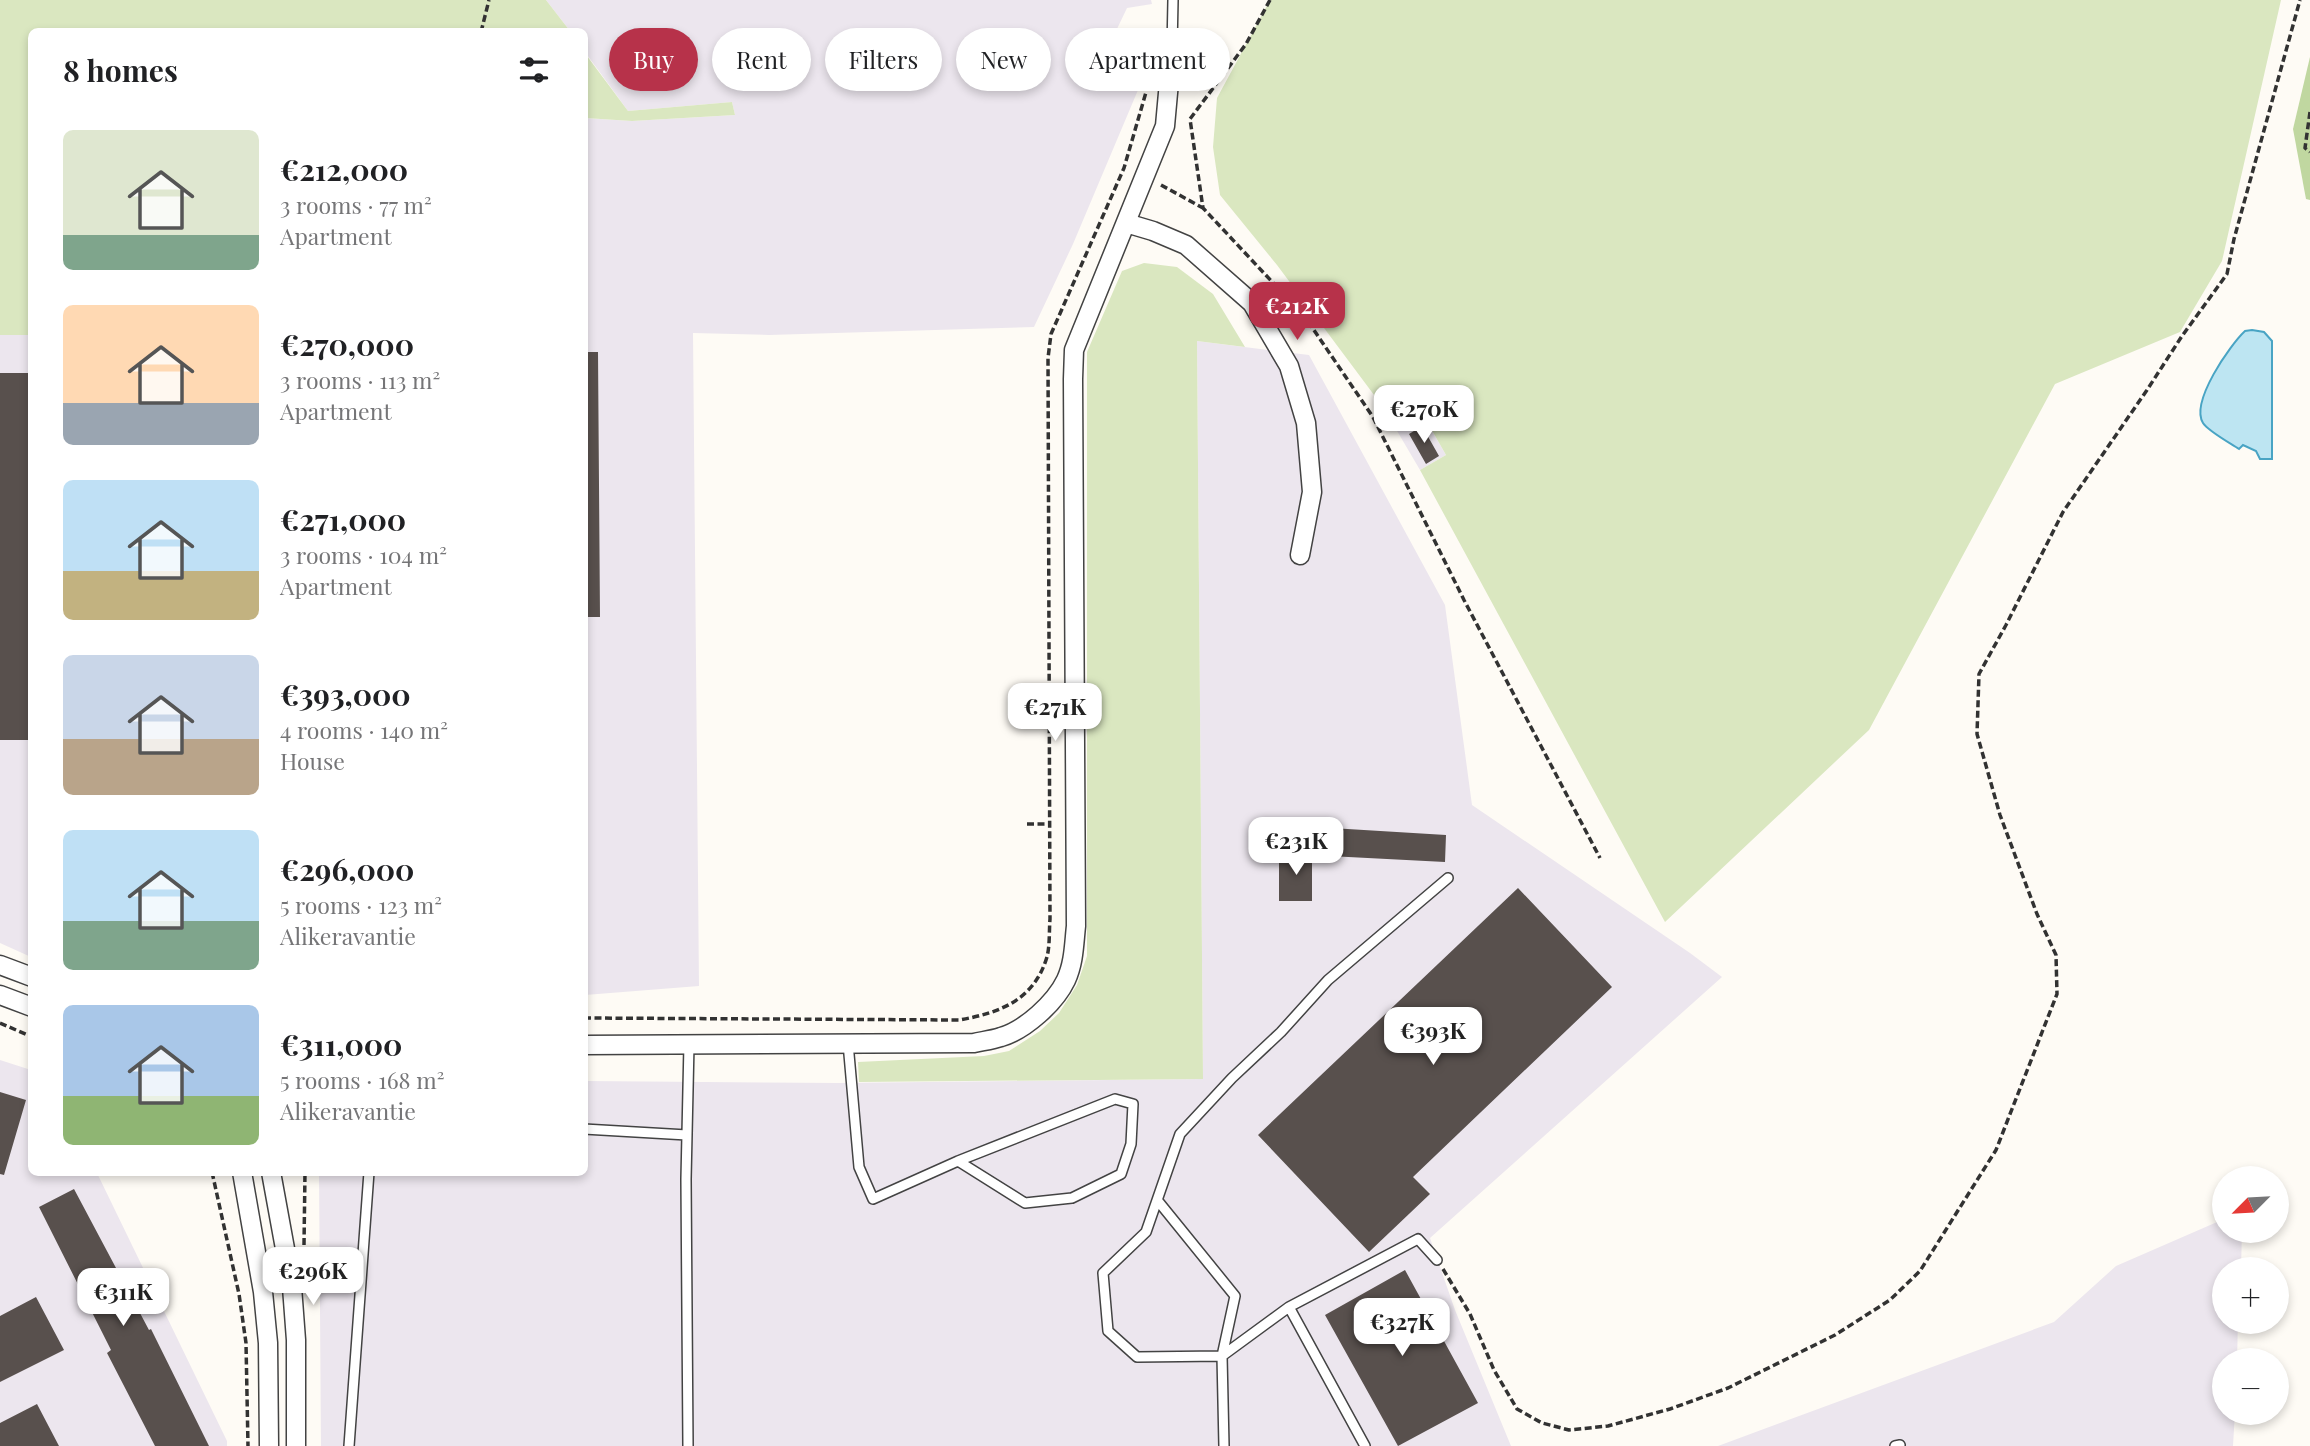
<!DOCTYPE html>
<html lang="en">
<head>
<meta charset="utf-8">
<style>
	:root { --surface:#fff; --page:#f6f6f6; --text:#202124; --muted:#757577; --accent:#b7324a }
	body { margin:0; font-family:"Playfair Display",serif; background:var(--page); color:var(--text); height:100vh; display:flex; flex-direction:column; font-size:26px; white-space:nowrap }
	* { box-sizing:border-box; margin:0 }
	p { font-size:23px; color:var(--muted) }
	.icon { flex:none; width:38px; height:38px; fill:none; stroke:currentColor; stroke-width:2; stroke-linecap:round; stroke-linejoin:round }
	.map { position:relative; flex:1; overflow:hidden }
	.panel { position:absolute; left:28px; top:28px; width:560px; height:1148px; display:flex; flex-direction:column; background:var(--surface); border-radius:10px; box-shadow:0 4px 10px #0003 }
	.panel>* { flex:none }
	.banner { position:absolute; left:609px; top:28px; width:665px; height:63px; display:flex; gap:14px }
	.needle { width:46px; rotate:246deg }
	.buttons { position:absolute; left:2212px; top:1166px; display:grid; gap:14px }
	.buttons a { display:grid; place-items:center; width:77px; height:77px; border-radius:50%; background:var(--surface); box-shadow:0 4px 10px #0003; font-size:35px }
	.price { position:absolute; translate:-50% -60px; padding:0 16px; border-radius:14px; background:#fff; color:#222; font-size:23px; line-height:46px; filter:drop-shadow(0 2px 4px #0008) }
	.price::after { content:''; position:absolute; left:50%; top:42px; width:21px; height:16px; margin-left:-10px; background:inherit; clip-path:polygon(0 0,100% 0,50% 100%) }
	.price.selected { background:var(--accent); color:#fff }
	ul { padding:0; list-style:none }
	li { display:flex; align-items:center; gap:21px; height:175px; padding:0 35px }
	li span { display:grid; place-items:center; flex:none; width:196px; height:140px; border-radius:10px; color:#555 }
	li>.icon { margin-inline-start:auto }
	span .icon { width:84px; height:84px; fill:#fffc; stroke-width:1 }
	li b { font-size:30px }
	h2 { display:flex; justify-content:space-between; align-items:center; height:84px; padding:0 35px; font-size:30px }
	.chip { padding:0 24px; border-radius:32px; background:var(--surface); box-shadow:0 4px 10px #0003; font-size:24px; line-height:63px }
	.chip.selected { background:var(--accent); color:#fff }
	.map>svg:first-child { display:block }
	.industrial { fill:#ece6ee }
	.green { fill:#dae7c0 }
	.forest { fill:#c0d7a0 }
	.water { fill:#bde5f2; stroke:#49a4c4; stroke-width:2 }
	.building { fill:#58504d }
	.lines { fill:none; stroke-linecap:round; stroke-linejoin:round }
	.lane-casing { stroke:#434343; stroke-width:12 }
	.street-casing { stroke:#434343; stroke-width:21 }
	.path { stroke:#323232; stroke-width:3.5; stroke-dasharray:7 3.5; stroke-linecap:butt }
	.lane { stroke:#fff; stroke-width:9 }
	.street { stroke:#fff; stroke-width:18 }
</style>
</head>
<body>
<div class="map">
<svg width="2310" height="1446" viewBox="0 0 2310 1446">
	<rect width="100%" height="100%" fill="#fefbf5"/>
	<path class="industrial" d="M546,0H1151L1152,4L1127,8L1116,31L1118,62L1138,90L1073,244L1034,327L769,335L693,333L699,986L585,995L584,118L632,121L735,115L732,102L628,111L585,52L584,32L570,31Z
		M0,335H31V957L0,943Z
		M1197,341L1309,355L1445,605L1472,805L1690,953L1722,977L1430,1238L1455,1310L1511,1446H321L319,1173L584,1172L585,1081L838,1083L1203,1079Z
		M1409,391L1446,455L1420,470L1383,407Z
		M0,1060L31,1070L32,1172L97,1173L227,1441V1446H0Z
		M2224,1219V1230H2242L2241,1269H2224V1321H2238L2237,1360H2224V1412H2235L2233,1446H1718L2054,1322L2116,1266Z"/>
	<path class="green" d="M0,0H546L570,31L32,32L31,335H0Z
		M1270,0H2281L2222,261L2180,332L2055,384L1869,730L1665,922L1420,470L1446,455L1410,392L1383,407L1277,265L1220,195L1213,147L1217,98Z
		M584,52L628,111L732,102L735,115L632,121L585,118Z
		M1144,263L1177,267L1213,294L1245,347L1197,341L1203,1079L859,1082L858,1062L984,1056L1009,1051L1040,1031L1059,1013L1077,985L1087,956V352L1122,271Z"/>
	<path class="forest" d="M2310,57V200L2306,199L2293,129Z"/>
	<path class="water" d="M2252,330L2264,332L2272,341V459H2260L2256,451L2243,445L2239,449C2230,443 2208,431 2203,423C2190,402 2230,345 2245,331Z"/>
	<path class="building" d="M584,352H598L600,617H584Z
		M0,373H32V740H0Z
		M1422,426L1439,456L1426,464L1409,434Z
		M1331,828L1446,835L1445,862L1329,856Z
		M1279,853H1312V901H1279Z
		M1518,888L1612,987L1413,1177L1430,1194L1369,1252L1258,1135Z
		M0,1092L26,1100L4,1175L0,1174Z
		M74,1189L149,1330L151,1329L209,1446H155L107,1353L111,1350L39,1207Z
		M1405,1270L1478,1403L1398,1446L1325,1315Z
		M36,1297L64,1350L0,1382V1316Z
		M37,1404L59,1446H0V1423Z"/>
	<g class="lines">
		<defs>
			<path id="lane" d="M1172,49L1173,0
				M848,1043L859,1167L873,1199L958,1161L1115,1099L1133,1104L1131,1144L1121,1174L1072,1198L1025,1203L958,1161
				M584,1129L687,1135
				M1158,1201L1235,1296L1222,1356L1224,1446
				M1289,1307L1418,1239L1437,1260
				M349,1446L369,1172
				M688,1446L686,1179L689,1044
				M1365,1446L1289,1307L1222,1356L1137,1357L1108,1331L1103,1273L1146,1232L1180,1134L1232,1078L1281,1032L1328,980L1448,878
				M1895,1446L1900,1445"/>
			<path id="street" d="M1126,223L1153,231L1186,245L1252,303L1289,366L1306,423L1312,492L1300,555
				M0,965L32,977
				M0,995L32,1007
				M584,1045L974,1043C983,1041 992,1040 1001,1037C1025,1030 1055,1003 1066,980C1074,963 1074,944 1076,926L1073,379L1074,350L1165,126L1172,49
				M242,1172L263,1292L268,1343L269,1446
				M271,1172L292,1287L296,1340V1446"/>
		</defs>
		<use href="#lane" class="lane-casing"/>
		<use href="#street" class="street-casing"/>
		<path class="path" d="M1270,0L1246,44L1190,119L1203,208L1305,317L1373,417L1464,600L1600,858
			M481,32L489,0
			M2310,112L2305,148L2310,152
			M1161,185L1203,208
			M1027,824H1050
			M584,1018L959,1020C1000,1013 1034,1000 1047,957C1050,945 1049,931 1050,919L1048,358L1051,334L1124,168L1149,82
			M0,1023L32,1037
			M212,1172L239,1294L246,1343L248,1446
			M304,1245L305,1172
			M1443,1269L1470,1314L1494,1370L1517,1409L1542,1423L1569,1430L1608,1426L1670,1409L1728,1388L1835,1335L1890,1300L1920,1271L1996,1150L2057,994L2056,955L2037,914L2000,815L1977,734L1979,674L2006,625L2063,512L2147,390L2182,336L2227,274L2234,239L2300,0"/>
		<use href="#lane" class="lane"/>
		<use href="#street" class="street"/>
	</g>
</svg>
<div class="buttons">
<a><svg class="needle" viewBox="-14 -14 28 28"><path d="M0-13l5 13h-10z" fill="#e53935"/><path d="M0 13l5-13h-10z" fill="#757577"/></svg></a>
<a>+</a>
<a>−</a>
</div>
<b class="price selected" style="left:1297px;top:342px">€212K</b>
<b class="price" style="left:1424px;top:445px">€270K</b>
<b class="price" style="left:1055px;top:743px">€271K</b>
<b class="price" style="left:1296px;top:877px">€231K</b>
<b class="price" style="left:1433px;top:1067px">€393K</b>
<b class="price" style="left:313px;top:1307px">€296K</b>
<b class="price" style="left:123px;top:1328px">€311K</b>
<b class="price" style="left:1402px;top:1358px">€327K</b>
<div class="banner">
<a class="chip selected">Buy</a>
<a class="chip">Rent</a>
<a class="chip">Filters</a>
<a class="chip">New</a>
<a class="chip">Apartment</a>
</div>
<section class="panel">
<h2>8 homes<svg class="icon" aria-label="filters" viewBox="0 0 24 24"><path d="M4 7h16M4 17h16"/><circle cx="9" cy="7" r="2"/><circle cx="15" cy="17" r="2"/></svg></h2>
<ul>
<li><span style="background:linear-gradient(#dfe7d0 75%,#7fa58c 0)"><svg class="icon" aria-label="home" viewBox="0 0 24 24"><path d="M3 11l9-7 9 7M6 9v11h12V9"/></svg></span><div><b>€212,000</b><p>3 rooms · 77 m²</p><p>Apartment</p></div></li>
<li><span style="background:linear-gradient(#ffd9b3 70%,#9aa5b1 0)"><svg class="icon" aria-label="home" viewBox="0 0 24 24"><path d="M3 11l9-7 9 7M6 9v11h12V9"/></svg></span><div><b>€270,000</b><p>3 rooms · 113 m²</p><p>Apartment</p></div></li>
<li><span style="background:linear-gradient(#bfe0f5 65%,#c2b280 0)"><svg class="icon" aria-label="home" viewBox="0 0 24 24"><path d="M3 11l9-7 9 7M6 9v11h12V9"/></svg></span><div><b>€271,000</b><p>3 rooms · 104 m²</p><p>Apartment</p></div></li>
<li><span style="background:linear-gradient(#c9d6e8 60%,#b9a48a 0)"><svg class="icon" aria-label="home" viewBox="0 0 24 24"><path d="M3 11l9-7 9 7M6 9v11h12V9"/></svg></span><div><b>€393,000</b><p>4 rooms · 140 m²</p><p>House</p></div></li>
<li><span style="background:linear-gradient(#bfe0f5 65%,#7fa58c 0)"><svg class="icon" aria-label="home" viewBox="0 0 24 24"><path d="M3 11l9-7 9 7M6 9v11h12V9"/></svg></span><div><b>€296,000</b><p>5 rooms · 123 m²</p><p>Alikeravantie</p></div></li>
<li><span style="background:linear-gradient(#a9c7e8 65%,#8fb573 0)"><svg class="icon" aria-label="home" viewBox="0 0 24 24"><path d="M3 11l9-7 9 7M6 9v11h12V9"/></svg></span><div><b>€311,000</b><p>5 rooms · 168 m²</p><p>Alikeravantie</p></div></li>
</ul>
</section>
</div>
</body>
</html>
